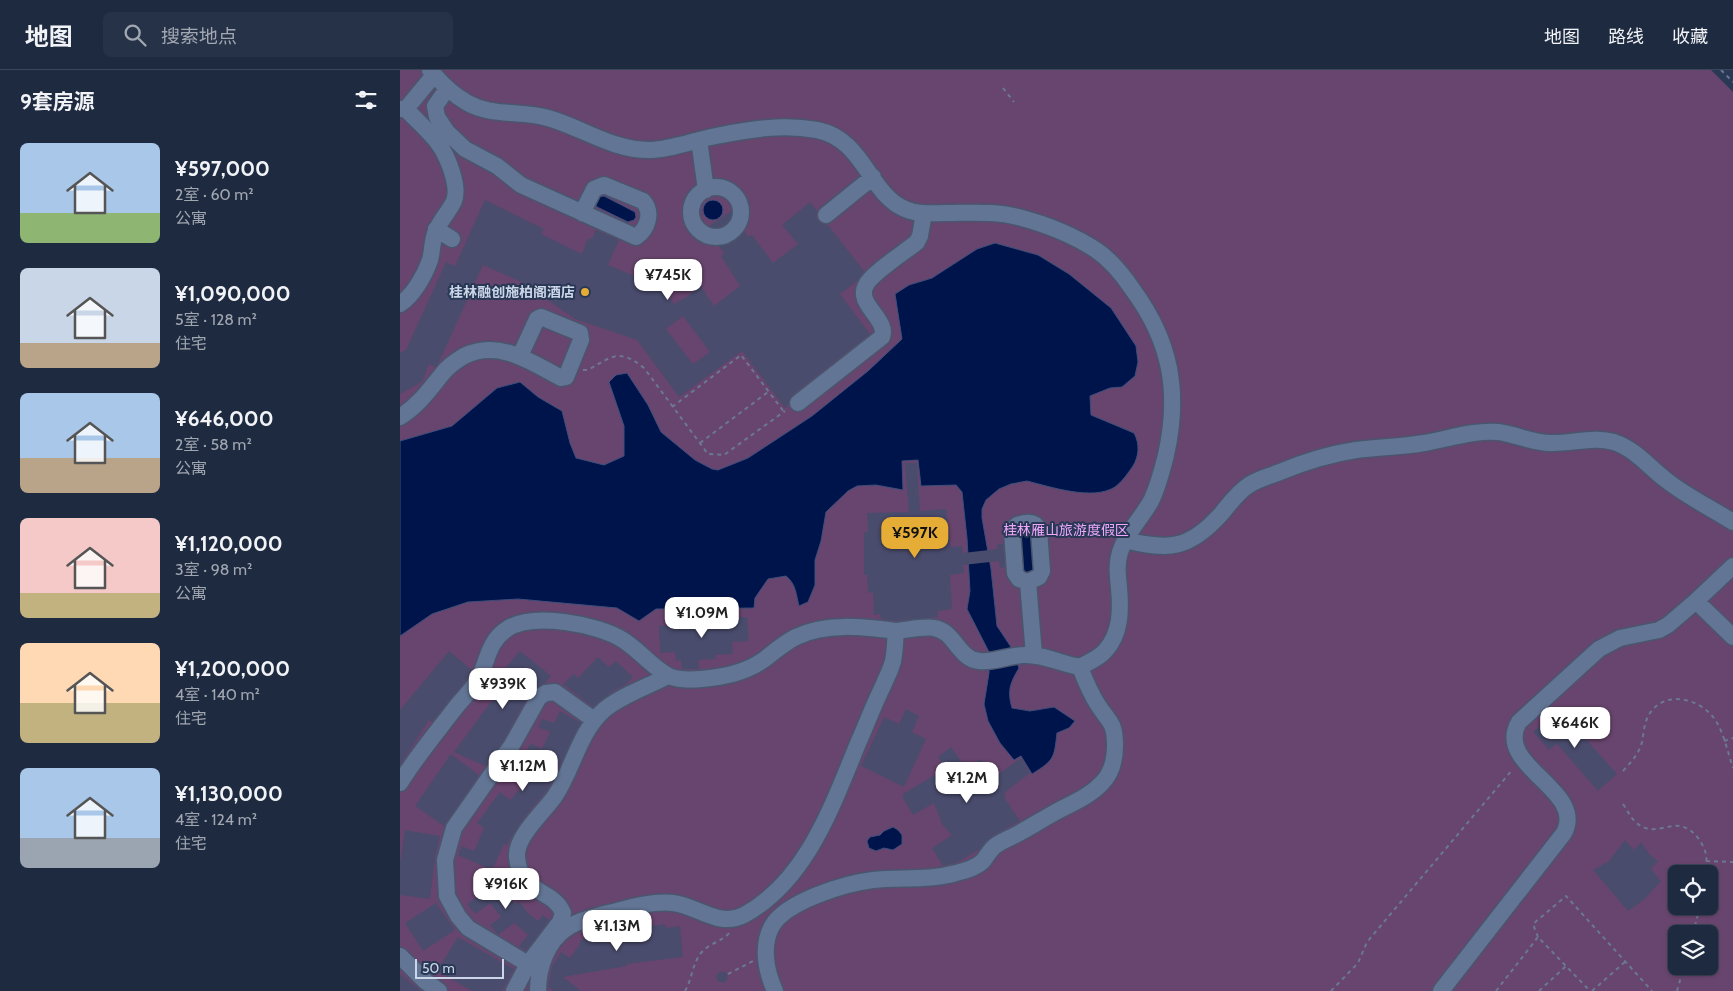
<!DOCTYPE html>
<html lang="zh">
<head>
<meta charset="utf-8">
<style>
	:root { --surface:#1e2a40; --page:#263247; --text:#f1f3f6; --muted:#a1a7b1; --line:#3c4659; --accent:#e5ad35 }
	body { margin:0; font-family:Cabin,"Noto Sans SC",sans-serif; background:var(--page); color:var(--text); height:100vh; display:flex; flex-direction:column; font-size:19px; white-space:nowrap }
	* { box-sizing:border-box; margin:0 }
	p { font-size:16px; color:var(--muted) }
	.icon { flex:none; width:28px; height:28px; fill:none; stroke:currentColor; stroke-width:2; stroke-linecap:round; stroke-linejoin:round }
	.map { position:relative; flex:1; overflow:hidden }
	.drawer { display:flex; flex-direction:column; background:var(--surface); width:400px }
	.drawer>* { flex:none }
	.buttons { position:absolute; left:1268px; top:795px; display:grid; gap:10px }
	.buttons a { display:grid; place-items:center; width:50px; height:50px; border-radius:8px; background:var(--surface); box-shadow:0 1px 4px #0004,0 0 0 1px var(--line); font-size:25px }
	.scale { position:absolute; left:15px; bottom:12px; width:89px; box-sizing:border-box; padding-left:5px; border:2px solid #cbd6e8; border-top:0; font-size:14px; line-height:18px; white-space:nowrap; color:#cbd6e8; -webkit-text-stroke:4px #283855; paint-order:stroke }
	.price { position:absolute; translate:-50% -42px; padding:0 11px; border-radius:10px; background:#fff; color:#222; font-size:16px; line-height:32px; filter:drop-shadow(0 1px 2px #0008) }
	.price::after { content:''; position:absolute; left:50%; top:30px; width:15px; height:11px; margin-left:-8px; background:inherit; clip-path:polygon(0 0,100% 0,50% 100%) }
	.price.current { background:var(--accent); color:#111 }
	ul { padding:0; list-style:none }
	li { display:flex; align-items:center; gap:15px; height:125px; padding:0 20px }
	li span { display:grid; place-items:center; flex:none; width:140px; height:100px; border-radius:8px; color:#555 }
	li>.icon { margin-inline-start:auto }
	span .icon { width:60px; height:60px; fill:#fffc; stroke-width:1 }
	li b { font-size:21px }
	h2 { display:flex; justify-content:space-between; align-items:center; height:60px; padding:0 20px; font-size:21px }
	header { display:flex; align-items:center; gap:30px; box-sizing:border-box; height:70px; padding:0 25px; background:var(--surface); border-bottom:1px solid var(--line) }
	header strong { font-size:24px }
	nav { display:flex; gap:28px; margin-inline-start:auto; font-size:18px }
	.search { width:350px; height:45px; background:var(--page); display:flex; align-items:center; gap:12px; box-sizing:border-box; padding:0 18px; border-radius:8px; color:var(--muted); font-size:19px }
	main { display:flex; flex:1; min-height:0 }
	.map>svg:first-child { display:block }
	.green { fill:#68456e; fill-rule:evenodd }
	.water { fill:#00144c; stroke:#3d4e7b }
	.building { fill:#4a4c6d; fill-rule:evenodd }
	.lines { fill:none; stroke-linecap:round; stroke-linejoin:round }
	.minor-casing { stroke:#49566e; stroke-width:19 }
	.path { stroke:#6a7890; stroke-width:2; stroke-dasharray:4 4; stroke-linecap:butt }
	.minor { stroke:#637595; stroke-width:16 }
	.poi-dot { fill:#e5ad35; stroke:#283855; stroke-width:2 }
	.labels { text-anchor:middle; stroke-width:4; stroke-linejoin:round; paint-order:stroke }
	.poi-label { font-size:14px; font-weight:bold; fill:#cbd6e8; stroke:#283855; text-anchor:end }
	.park-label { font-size:14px; fill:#f0a7fc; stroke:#283855 }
</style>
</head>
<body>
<header>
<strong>地图</strong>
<div class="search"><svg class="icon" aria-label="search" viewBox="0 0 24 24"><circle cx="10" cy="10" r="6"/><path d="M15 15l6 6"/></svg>搜索地点</div>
<nav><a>地图</a><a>路线</a><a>收藏</a></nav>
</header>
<main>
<section class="drawer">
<h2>9套房源<svg class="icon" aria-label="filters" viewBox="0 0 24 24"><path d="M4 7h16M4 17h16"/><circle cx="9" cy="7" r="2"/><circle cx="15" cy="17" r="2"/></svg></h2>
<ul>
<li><span style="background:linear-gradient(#a9c7e8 70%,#8fb573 0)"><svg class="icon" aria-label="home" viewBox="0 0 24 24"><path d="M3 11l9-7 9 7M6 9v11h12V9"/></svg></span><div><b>¥597,000</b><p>2室 · 60 m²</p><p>公寓</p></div></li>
<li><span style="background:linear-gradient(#c9d6e8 75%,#b9a48a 0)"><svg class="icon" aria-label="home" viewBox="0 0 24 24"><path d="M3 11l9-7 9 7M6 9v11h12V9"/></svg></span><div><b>¥1,090,000</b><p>5室 · 128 m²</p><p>住宅</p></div></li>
<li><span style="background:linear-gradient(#a9c7e8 65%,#b9a48a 0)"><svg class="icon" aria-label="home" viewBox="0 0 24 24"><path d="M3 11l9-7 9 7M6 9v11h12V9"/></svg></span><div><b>¥646,000</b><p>2室 · 58 m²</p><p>公寓</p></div></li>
<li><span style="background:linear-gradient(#f6c9c9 75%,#c2b280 0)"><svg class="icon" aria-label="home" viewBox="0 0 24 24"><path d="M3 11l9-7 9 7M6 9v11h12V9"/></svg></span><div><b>¥1,120,000</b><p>3室 · 98 m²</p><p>公寓</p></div></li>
<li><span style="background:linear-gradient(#ffd9b3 60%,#c2b280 0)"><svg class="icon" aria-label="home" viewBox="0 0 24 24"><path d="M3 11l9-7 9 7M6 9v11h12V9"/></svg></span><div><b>¥1,200,000</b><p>4室 · 140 m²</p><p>住宅</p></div></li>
<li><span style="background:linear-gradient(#a9c7e8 70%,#9aa5b1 0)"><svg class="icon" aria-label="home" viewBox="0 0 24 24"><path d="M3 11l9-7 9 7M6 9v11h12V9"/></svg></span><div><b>¥1,130,000</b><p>4室 · 124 m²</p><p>住宅</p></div></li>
</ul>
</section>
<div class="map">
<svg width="1333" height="921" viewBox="0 0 1333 921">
	<rect width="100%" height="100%" fill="#283855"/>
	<path class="green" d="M0,0H1311L1333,22V921H0ZM1276,804H1309V836H1276ZM1276,864H1309V896H1276Z"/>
	<path class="water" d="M204,126L235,142L236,147L234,150L228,152L197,137L195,134L198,127Z
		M303 140a10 10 0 1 1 20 0a10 10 0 1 1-20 0Z
		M595,173L638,185L669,204L711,238L736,276L738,292L735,306L722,317L710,318L690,326L691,345L734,363C740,374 739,386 733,396C728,403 722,412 715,417C693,431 651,417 627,411L611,414L599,419L586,430L582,439V448L591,499L597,556L611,577L619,598C610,613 607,621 612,638L630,641L654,637L675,651L669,658L657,663C654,689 654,690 632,704L621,686L614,690L600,673L588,651L584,634L589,603V582L567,539L570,521L567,468L562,422L556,415L521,416L518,390L502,391L503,420L476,415L457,416L448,421L426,442L421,471L415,490V515L408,532L399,536C396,524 396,514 386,506L368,509L355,528L354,538L256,539L239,551L217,538L118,529L68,532L32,544L0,566V371L52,356L97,318L120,312L138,327L162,341L170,373L176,388L204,395L224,386V356L209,312L216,305L227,303L248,335L261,362L295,390L312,399L318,400L348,388L412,346L468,301L502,269L495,224L509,215L532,208L577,179Z
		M623,460L632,461L636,500L629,503L623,502L617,465Z
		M493,757L498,760L502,765V774L493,780L484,778L476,781L469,778L467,771L470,767L480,765L484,761Z"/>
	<path class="building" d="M85,130L144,159L141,164L182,184L188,168L192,169L196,160L219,170L208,195L261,217L274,234L288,226L300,215L314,236L340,216L321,186L324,183L306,158L331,141L348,167L352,165L373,193L398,174L382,155L410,132L417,141L416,146L418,151L423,154L428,155L464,201L456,212L440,224L470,264L392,325L389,330L388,335L385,338L342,281L279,327L237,270L175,249L143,227L119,217L121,212L83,195L39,292L35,297L29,294L22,312L0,324V283L6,280L46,192L55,196ZM283,246L310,282L293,294L266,259Z
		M505,393H517L520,441L546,439L551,477L562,476L563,483L598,479L597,474H603L605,497L600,498L599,491L563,495L564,503L550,505L552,539L538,541V547L496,551L481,549L480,544L474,545L473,522L468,523L467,505H464V462H468L467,443L509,442Z
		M347,547L349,571L332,572L333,584L315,585L316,589L298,590L299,599H282L281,590L276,591L275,582L260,583L259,556L273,555L272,551Z
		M49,581L72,600L66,610L32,652L29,650L0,695V640Z
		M120,581L151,606L145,613L130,622L104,670L85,696L54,682L107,610L100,604Z
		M198,587L209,597L216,591L233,607L225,615L213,621L193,637L163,614L174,604L178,608Z
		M506,639L519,646L512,662L526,669L504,717L461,696L484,647L499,654Z
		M1159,639L1217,704L1198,721L1157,674L1149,680L1133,662Z
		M160,641L181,653L147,720L123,749L106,776L104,774L92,800L58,785L62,776L74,781L84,758L77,753L100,722L110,730L124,714L111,708L116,699L128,704L135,687L126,683L130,673L142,679L150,662L138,657L142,649L154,653Z
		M551,677L566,698L581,689L593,708L621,688L630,703L604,723L606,726L604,727L620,751L592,766L580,779L558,792L543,796L532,778L552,765L542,754L534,733L513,745L503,728V724L546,698L538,687Z
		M51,684L79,705L44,756L15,736Z
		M5,760L40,766L35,788L30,829L0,825V793Z
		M1225,770L1234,780L1241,772L1250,785L1258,791L1251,799L1261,811L1244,830L1228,841L1193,800L1209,791Z
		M92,803L115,834L119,831L128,843L138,851L143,845L149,850L126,881L119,876L128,865L114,853L98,865L90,855L101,847L90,833L75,844L67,834L79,825L73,818Z
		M36,833L55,860L23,881L5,853Z
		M243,845L244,857L265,854L266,858L280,856L283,887L227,894V896L163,907L181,921H154L148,917L152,897L161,882L170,888L180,874V870L228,861L227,849Z
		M58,867L114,899L102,921H72L37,901Z
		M316.5 907a5.5 5.5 0 1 1 11 0a5.5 5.5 0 1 1-11 0Z
		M0,904L21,921H0Z"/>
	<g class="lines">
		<defs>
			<path id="minor" d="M30,0C40,12 52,24 66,32C91,47 121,40 148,48C183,58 214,81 251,80C273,79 294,70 316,66C350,59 383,54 417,60C464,69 469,124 505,139C518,145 533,143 546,143C571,143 595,141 618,147C645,154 673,165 696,180C711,190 723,205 733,220C771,272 780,322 766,385C762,401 758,417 751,431C741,449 726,463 720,482C716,495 718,506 719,518C721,540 721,564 705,581C699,588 689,592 680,597C661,594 644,584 624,585C610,585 593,593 579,591C558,589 555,561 534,558C523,556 508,560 496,561C495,571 495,582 493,591C491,600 486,608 483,616C474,634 467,653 459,671C433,733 408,810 344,845C319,858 298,836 273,833C254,831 234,836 217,841C201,845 181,849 167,858C147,871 138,898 138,921
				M47,19L35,36L37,47L47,62L65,79L97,96L121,115L236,167C248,159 253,142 243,131L204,115L194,119L182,143
				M0,39H6C16,50 29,61 38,73C47,85 60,116 54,131C48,144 37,153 34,167C32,175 32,183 30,190C25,205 13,226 0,234
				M6,39L34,5
				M299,70L306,120
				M291 142a25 25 0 1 1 50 0a25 25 0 1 1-50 0Z
				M426,145L473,107
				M36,159L52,169
				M398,333L482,267C489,249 455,234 466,215C472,203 505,182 517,172L520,166L524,143
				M0,347C19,335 29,320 43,303C49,295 56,291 64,286C99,269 131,292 161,308L166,307L181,270L180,263L141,247L137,249L120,286
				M725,470C770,481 790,479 822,443C830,433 838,422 849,415C858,409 870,406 880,402C904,392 930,384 956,380C978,377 1001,377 1024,373C1048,369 1073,360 1098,362C1116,364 1132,373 1150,373C1171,374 1193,366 1214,372C1235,379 1249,397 1266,410C1286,426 1311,438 1333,452
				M628,512L619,509L615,503L612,461L617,455C626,452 635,451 639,460L642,501L639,507L628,512L634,585
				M1296,531L1333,567
				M0,713C16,687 37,662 56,637C64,627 76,616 81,604C88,587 90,570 107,559C133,542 198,554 223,570C239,580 251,596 267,605C275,610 292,610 301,609C324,607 345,603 365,589C375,581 384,573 396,567C426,552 464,557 496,561
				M0,886L25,911L39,921
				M128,894L68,858L58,846L47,826L45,790L54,758L112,675L139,627L146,623L155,622L194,650
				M114,921L128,894L160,852L163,843C154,819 120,825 117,787C115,767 144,742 155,726C173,699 179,662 204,640C222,625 247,617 268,606
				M375,921C366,901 361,876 372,856C386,831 447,813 473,810C501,807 528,811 556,803C565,801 576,798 583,791C587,786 590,780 595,776C603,770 613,767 621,762C632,756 643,749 654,743C670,734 689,727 702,713C712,703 715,688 715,675C715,652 709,652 698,635C690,623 685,610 680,597
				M1041,921L1164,763C1187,720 1093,696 1119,652L1199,579L1220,568L1259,560L1268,555L1296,531L1333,496"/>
		</defs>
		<use href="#minor" class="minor-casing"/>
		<path class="path" d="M1321,0L1333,12
			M603,18L614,32
			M183,300H188C213,286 219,278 244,298L308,384L324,385L385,341
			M272,337L341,285L384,342
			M300,373L368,322
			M1324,671L1333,668
			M1223,701C1231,692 1239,684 1242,672C1244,662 1244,652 1250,643C1266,619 1302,629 1316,651C1324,664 1328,683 1333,698
			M1223,734C1229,743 1233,753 1243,757C1252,762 1264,757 1274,756C1290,754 1302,770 1306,784C1307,790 1306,798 1306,804
			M1306,791L1333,792
			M1293,864L1300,836
			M1138,867L1133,854L1166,826L1252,921
			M328,904L353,891
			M285,921C292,910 292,894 301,883C309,873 322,872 330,862
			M931,921L958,893L967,872L1113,699
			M1096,921L1138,867L1190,921
			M1139,921L1166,896
			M1192,921L1226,891
			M1277,921L1284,896"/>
		<use href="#minor" class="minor"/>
	</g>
	<circle class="poi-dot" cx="185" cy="222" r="5"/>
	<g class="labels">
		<g class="poi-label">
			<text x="175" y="227">桂林融创施柏阁酒店</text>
		</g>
		<g class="park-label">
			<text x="666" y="465">桂林雁山旅游度假区</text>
		</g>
	</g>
</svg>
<div class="buttons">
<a><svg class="icon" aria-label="locate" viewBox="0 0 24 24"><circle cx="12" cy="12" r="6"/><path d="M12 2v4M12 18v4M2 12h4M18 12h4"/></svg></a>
<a><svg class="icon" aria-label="layers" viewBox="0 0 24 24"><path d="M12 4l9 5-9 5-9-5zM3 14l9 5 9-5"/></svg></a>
</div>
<div class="scale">50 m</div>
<b class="price" style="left:268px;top:231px">¥745K</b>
<b class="price current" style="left:515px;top:489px">¥597K</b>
<b class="price" style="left:302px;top:569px">¥1.09M</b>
<b class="price" style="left:103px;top:640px">¥939K</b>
<b class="price" style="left:1175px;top:679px">¥646K</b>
<b class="price" style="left:123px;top:722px">¥1.12M</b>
<b class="price" style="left:567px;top:734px">¥1.2M</b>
<b class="price" style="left:106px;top:840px">¥916K</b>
<b class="price" style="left:217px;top:882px">¥1.13M</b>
</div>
</main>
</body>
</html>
